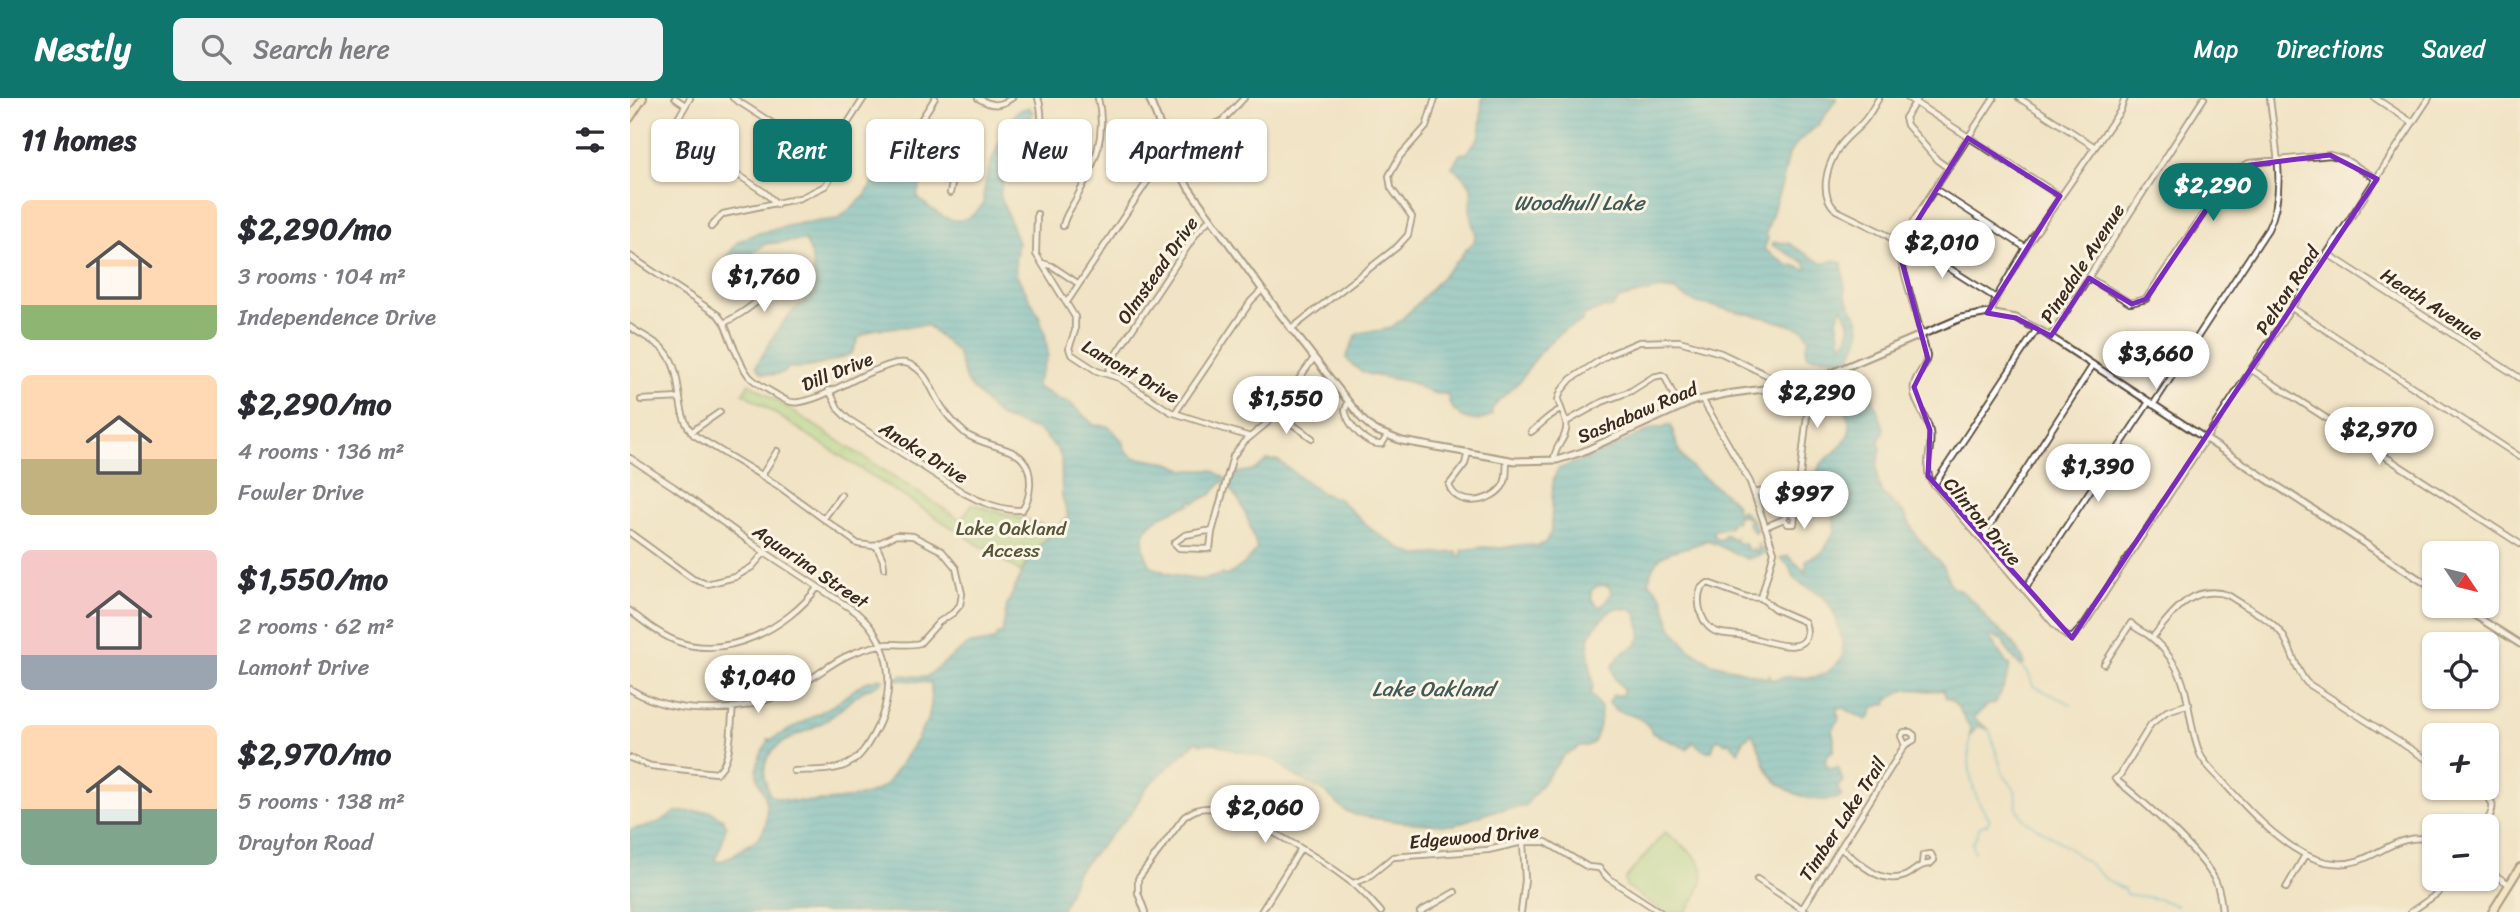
<!DOCTYPE html>
<html lang="en">
<head>
<meta charset="utf-8">
<style>
	:root { --surface:#fff; --page:#f2f2f3; --text:#2b2b33; --muted:#7c7c81; --accent:#0f766e }
	body { margin:0; font-family:Sriracha,sans-serif; background:var(--page); color:var(--text); height:100vh; display:flex; flex-direction:column; font-size:26px; white-space:nowrap }
	* { box-sizing:border-box; margin:0 }
	p { font-size:23px; color:var(--muted) }
	.icon { flex:none; width:38px; height:38px; fill:none; stroke:currentColor; stroke-width:2; stroke-linecap:round; stroke-linejoin:round }
	.map { position:relative; flex:1; overflow:hidden }
	.side { display:flex; flex-direction:column; background:var(--surface); width:630px }
	.side>* { flex:none }
	.guide { position:absolute; left:21px; top:21px; width:665px; height:63px; display:flex; gap:14px }
	.needle { width:46px; rotate:125deg }
	.fabs { position:absolute; left:1792px; top:443px; display:grid; gap:14px }
	.fabs a { display:grid; place-items:center; width:77px; height:77px; border-radius:10px; background:var(--surface); box-shadow:0 2px 5px #0004; font-size:35px }
	.price { position:absolute; translate:-50% -60px; padding:0 16px; border-radius:24px; background:#fff; color:#222; font-size:23px; line-height:46px; filter:drop-shadow(0 2px 4px #0008) }
	.price::after { content:''; position:absolute; left:50%; top:42px; width:21px; height:16px; margin-left:-10px; background:inherit; clip-path:polygon(0 0,100% 0,50% 100%) }
	.price.active { background:var(--accent); color:#fff }
	ul { padding:0; list-style:none }
	li { display:flex; align-items:center; gap:21px; height:175px; padding:0 21px }
	li span { display:grid; place-items:center; flex:none; width:196px; height:140px; border-radius:10px; color:#555 }
	li>.icon { margin-inline-start:auto }
	span .icon { width:84px; height:84px; fill:#fffc; stroke-width:1 }
	li b { font-size:30px }
	h2 { display:flex; justify-content:space-between; align-items:center; height:84px; padding:0 21px; font-size:30px }
	.tag { padding:0 24px; border-radius:10px; background:var(--surface); box-shadow:0 2px 5px #0004; font-size:24px; line-height:63px }
	.tag.active { background:var(--accent); color:#fff }
	header { display:flex; align-items:center; gap:42px; box-sizing:border-box; height:98px; padding:0 35px; background:var(--accent); color:#fff }
	header strong { font-size:33px }
	nav { display:flex; gap:38px; margin-inline-start:auto; font-size:24px }
	.search { width:490px; height:63px; background:var(--page); display:flex; align-items:center; gap:18px; box-sizing:border-box; padding:0 24px; border-radius:10px; color:var(--muted); font-size:26px }
	main { display:flex; flex:1; min-height:0 }
	.map>svg:first-child { display:block }
	.park { fill:url(#park-crowns); stroke:#6e8052; stroke-width:2 }
	.pitch { fill:#a2d686; stroke:#6e8052; stroke-width:2 }
	.water { fill:url(#water-rules); stroke:#426e73; stroke-width:2; fill-rule:evenodd }
	.lines { fill:none; stroke-linecap:round; stroke-linejoin:round }
	.stream { stroke:#4ab3c8; stroke-width:2 }
	.minor-casing { stroke:#564637; stroke-width:8 }
	.tertiary-casing { stroke:#564637; stroke-width:9 }
	.secondary-casing { stroke:#564637; stroke-width:10 }
	.minor { stroke:#fff; stroke-width:4.5 }
	.tertiary { stroke:#fff; stroke-width:5 }
	.secondary { stroke:#f9e7c3; stroke-width:6 }
	.marked { fill:none; stroke:#7b2cbf; stroke-width:5; stroke-linejoin:round }
	.labels { text-anchor:middle; stroke-width:6; stroke-linejoin:round; paint-order:stroke }
	.street-label { font-size:19px; fill:#3b2a1e; stroke:#fcf5e5 }
	.park-label { font-size:19px; fill:#555538; stroke:#fcf5e5 }
	.water-label { font-size:21px; font-style:italic; fill:#405a5a; stroke:#fcf5e5 }
</style>
</head>
<body>
<header>
<strong>Nestly</strong>
<div class="search"><svg class="icon" aria-label="search" viewBox="0 0 24 24"><circle cx="10" cy="10" r="6"/><path d="M15 15l6 6"/></svg>Search here</div>
<nav><a>Map</a><a>Directions</a><a>Saved</a></nav>
</header>
<main>
<section class="side">
<h2>11 homes<svg class="icon" aria-label="filters" viewBox="0 0 24 24"><path d="M4 7h16M4 17h16"/><circle cx="9" cy="7" r="2"/><circle cx="15" cy="17" r="2"/></svg></h2>
<ul>
<li><span style="background:linear-gradient(#ffd9b3 75%,#8fb573 0)"><svg class="icon" aria-label="home" viewBox="0 0 24 24"><path d="M3 11l9-7 9 7M6 9v11h12V9"/></svg></span><div><b>$2,290/mo</b><p>3 rooms · 104 m²</p><p>Independence Drive</p></div></li>
<li><span style="background:linear-gradient(#ffd9b3 60%,#c2b280 0)"><svg class="icon" aria-label="home" viewBox="0 0 24 24"><path d="M3 11l9-7 9 7M6 9v11h12V9"/></svg></span><div><b>$2,290/mo</b><p>4 rooms · 136 m²</p><p>Fowler Drive</p></div></li>
<li><span style="background:linear-gradient(#f6c9c9 75%,#9aa5b1 0)"><svg class="icon" aria-label="home" viewBox="0 0 24 24"><path d="M3 11l9-7 9 7M6 9v11h12V9"/></svg></span><div><b>$1,550/mo</b><p>2 rooms · 62 m²</p><p>Lamont Drive</p></div></li>
<li><span style="background:linear-gradient(#ffd9b3 60%,#7fa58c 0)"><svg class="icon" aria-label="home" viewBox="0 0 24 24"><path d="M3 11l9-7 9 7M6 9v11h12V9"/></svg></span><div><b>$2,970/mo</b><p>5 rooms · 138 m²</p><p>Drayton Road</p></div></li>
</ul>
</section>
<div class="map">
<svg width="1890" height="814" viewBox="0 0 1890 814">
	<defs>
		<pattern id="park-crowns" width="20" height="18" patternUnits="userSpaceOnUse" patternTransform="scale(1.75)"><rect width="20" height="18" fill="#a2d686"/><path d="M2 6a3 3 0 1 1 6 0M12 15a3 3 0 1 1 6 0" fill="none" stroke="#8cb873"/></pattern>
		<pattern id="water-rules" width="6" height="5" patternUnits="userSpaceOnUse" patternTransform="scale(1.75)"><rect width="6" height="5" fill="#4ab3c8"/><path d="M0 2.5h6" fill="none" stroke="#3f92a2"/></pattern>
	</defs>
	<rect width="100%" height="100%" fill="#fcf5e5"/>
	<filter id="ink" filterUnits="userSpaceOnUse"><feTurbulence type="fractalNoise" baseFrequency=".0143" numOctaves="2"/><feDisplacementMap in="SourceGraphic" scale="14" xChannelSelector="R" yChannelSelector="G"/><feConvolveMatrix kernelMatrix="1 2 1 2 8 2 1 2 1" color-interpolation-filters="sRGB"/></filter>
	<filter id="wash" filterUnits="userSpaceOnUse"><feTurbulence type="fractalNoise" baseFrequency=".00686" numOctaves="4" result="noise"/><feDisplacementMap in="SourceGraphic" scale="28" xChannelSelector="R" yChannelSelector="G"/><feGaussianBlur stdDeviation="1.57" result="paint"/><feColorMatrix in="noise" values="0 0 0 0 0 0 0 0 0 0 0 0 0 0 0 0 0 1.4 0 .05"/><feComposite in="paint" operator="in"/></filter>
	<g filter="url(#wash)">
		<rect width="100%" height="100%" fill="#f1e3c5"/>
		<path class="park" d="M119,285L331,422L342,406L427,431L400,457L391,474L113,295Z"/>
		<path class="pitch" d="M1035,734C1072,763 1087,769 1056,814H1034L996,788L995,781Z"/>
		<path class="water" d="M852,0H1207L1189,26L1168,44L1159,56L1153,82L1136,135L1138,141L1134,151L1159,168L1164,167L1175,172L1178,170L1174,164L1142,147L1144,144L1158,145L1193,166L1205,162L1212,165L1216,199L1229,223L1230,235L1222,257L1223,263L1230,279L1241,295L1254,330L1253,336L1249,343L1251,352L1247,368L1248,384L1252,395L1274,415L1287,439L1314,469L1321,489L1330,492L1345,505L1362,527L1377,538L1387,550L1395,565L1391,569L1375,549L1374,543L1362,538L1360,540L1377,566H1380C1379,579 1373,592 1365,605L1358,607L1343,620L1360,632L1348,628L1339,640L1341,631C1333,621 1329,604 1316,600L1313,592C1298,596 1284,588 1273,593C1267,595 1265,600 1258,601L1256,606L1244,609L1240,619L1236,622L1213,610H1206L1209,620L1202,633L1204,640V652L1197,657L1195,665L1200,671L1208,669L1213,684L1207,689L1212,698C1189,710 1147,694 1136,669C1131,657 1129,646 1121,635L1117,640H1115L1108,654L1099,643L1096,646L1089,641L1085,643L1082,653H1075L1063,644L1057,651L1022,635C1016,619 999,617 985,612L979,605L983,597H991L994,593L984,579L982,569L992,555L1006,547L1010,541L1011,533L1006,515L999,511L985,510C948,537 959,549 963,589L960,595L971,610L970,626L964,644L957,648H949L944,653L934,657L895,708L864,713L824,727H815L769,724L725,717L714,712L695,694L663,677L643,661L605,653L585,645L571,646L567,643L517,689L501,715L447,774L431,814H0V732L27,725L46,714L80,713L93,721L96,728L92,745L85,762L88,764C104,759 108,752 121,745C139,735 138,718 135,698C133,691 128,686 127,678C126,665 131,653 139,643L138,641H142L205,606L233,585L249,580L253,581L252,584C245,588 238,590 232,594C220,602 210,613 197,622C166,642 118,645 140,697C161,709 240,704 256,686C266,674 278,654 287,641C291,634 292,628 298,623L301,607V585L265,581L272,577L296,579L337,547L364,542L368,536H372L377,507L400,457L438,419L432,398L431,359L427,351L410,333L372,320L363,313L336,283L327,254L297,227L246,231L229,239L222,255C203,264 179,271 158,270L155,274L143,277L132,275L126,268C146,236 152,217 184,196C186,184 183,151 174,142L136,146L109,164L97,159L107,144L125,136L171,125L208,121L235,98L255,62L264,55L284,61L283,63H287L296,69V77L293,78L287,98L289,101C309,118 332,136 353,106C353,73 370,40 387,13L399,9L403,14L396,32L378,62L370,96L388,145L385,164L386,176L409,218L415,235L418,257L406,288L432,303L439,304L464,327L477,328L482,331L494,345L495,352L503,359L539,365L556,372H582L600,383L607,375L625,372L637,362H647L692,395L709,401L741,431L773,452L787,457L827,454L828,459H830L833,452L854,449L871,450L895,446L907,448L915,445L921,434L923,382L928,371L978,352L1023,330H1032L1041,327C1044,335 1047,351 1052,358C1066,378 1091,389 1107,407L1106,411L1110,414L1112,412C1119,420 1127,422 1126,434H1124L1118,426L1119,420L1108,417L1106,424L1102,423L1099,429L1084,432L1083,437L1088,442L1092,441L1095,436L1103,441L1106,439L1105,444L1115,446L1118,452L1120,454L1123,451L1127,455L1128,445L1130,453L1134,448L1139,454L1117,461L1077,442C1051,456 1025,446 1019,483L1033,500L1041,529L1059,551L1082,565L1137,580L1139,577L1142,582C1175,570 1185,595 1213,558C1213,538 1205,505 1187,494C1180,490 1169,486 1164,480C1158,471 1164,470 1150,460L1158,458L1176,474V462L1193,454L1205,433L1202,407L1193,387L1184,379C1187,374 1189,368 1192,365C1201,356 1212,350 1218,337C1224,325 1214,318 1215,307C1216,297 1222,272 1215,265C1206,257 1185,261 1177,257L1176,249L1179,241L1173,231L1136,220L1064,204L1045,193L1029,191L989,201L982,210H973L954,218L951,225L935,231L910,254L889,284L868,303L861,313L862,317C858,318 855,321 851,322C836,325 818,312 818,297C813,295 809,297 803,295C795,293 789,288 782,285C759,277 733,283 716,260L726,237C738,230 752,236 763,228C788,210 807,181 831,159C833,151 841,150 844,142C848,133 842,129 841,121C836,90 854,96 822,69L830,56L837,55L850,37ZM1211,209C1221,220 1223,234 1213,246L1211,245L1207,222ZM592,384L599,386C600,394 607,398 611,406C618,420 623,436 627,451C619,463 609,471 596,478L592,476C571,487 544,479 522,469C498,432 527,416 560,407V403L563,402L564,405L582,396ZM978,487L982,495L971,509C963,506 961,501 961,493L967,488Z"/>
		<g class="lines">
			<path class="stream" d="M1392,568L1399,576L1403,588L1441,606
				M1359,631L1373,676L1385,692L1387,710L1394,722L1426,741L1457,764L1478,783L1494,791L1496,796C1513,799 1529,799 1547,808
				M1340,638C1337,668 1341,699 1360,721L1357,726L1349,729L1348,735L1342,746L1344,754"/>
		</g>
	</g>
	<g filter="url(#ink)">
		<g class="lines">
			<defs>
				<path id="minor" d="M45,0L55,7
					M60,0L44,27L45,35L134,94L147,106
					M103,0L195,59L207,62
					M305,0L282,36V41L287,44L329,54L320,95
					M348,0C361,8 369,9 382,0
					M1249,0C1244,8 1240,16 1234,23C1226,33 1214,40 1208,51C1197,68 1188,96 1206,112L1255,136L1270,147
					M1278,0L1430,98
					M1288,0L1275,20L1277,27L1307,62L1318,70
					M1364,0L1281,127L1270,147L1271,163L1297,257C1297,269 1286,276 1284,287C1281,302 1298,319 1300,334C1303,349 1293,369 1301,383L1424,526L1436,538L1442,540L1453,528L1799,0
					M1389,0L1465,49
					M1745,0L1783,25
					M537,44L592,23L614,0
					M390,75C406,54 417,26 408,0
					M1305,91L1396,150
					M407,116L406,156L445,219V233L439,250L441,256L467,273L489,280L541,314L620,339
					M433,128C435,117 442,109 447,99C465,65 477,38 468,0
					M81,129L93,116L170,100L195,88L206,71L212,34L234,0
					M1273,141L1366,200
					M1698,156L1890,280
					M0,158L88,217L94,225C101,241 108,264 119,278C125,285 137,291 145,296C153,301 160,306 170,304C194,300 220,282 243,273C255,269 267,262 279,266C298,273 303,298 314,312C320,321 328,329 336,336C351,347 383,349 393,362C404,375 401,400 392,412C373,413 350,404 334,395L218,321L209,312L199,292
					M412,165L422,168L449,186
					M1459,180L1500,205L1516,201L1600,76L1619,65L1700,57L1714,61L1747,81
					M437,204L525,72L537,58L541,56
					M1662,210L1890,359
					M1361,216L1366,200L1400,143L1490,13L1495,0
					M94,225C118,213 135,198 153,179
					M0,229C11,237 28,244 36,254C55,278 43,315 64,337L147,387L228,446L243,448L266,437L283,438L312,453L326,470L332,496L330,507L323,515L309,524L290,545C279,548 269,546 258,546C246,547 233,551 221,556C203,563 188,577 171,587C120,615 50,622 0,591
					M661,231L767,149L778,137L782,119L761,90L759,78L770,58L796,29L805,0
					M1420,239L1574,0
					M1622,272L1890,446
					M478,276L482,262L568,133L580,121
					M1072,301L1120,384L1144,454L1131,500
					M11,302L50,300
					M718,304L715,312C718,327 736,348 752,346L757,338
					M1523,307L1638,131C1658,91 1644,42 1640,0
					M645,314L682,340
					M545,315L621,203L632,192
					M936,324L928,302L931,293L941,281L978,257L1009,244L1049,243L1091,255L1145,281L1150,290
					M61,334L90,314
					M901,334C911,327 918,317 930,312
					M838,354L835,366L819,387C826,409 859,406 872,389C878,382 876,370 877,361
					M0,360L44,389L130,451L226,514C264,546 267,595 243,637C237,648 230,660 218,666C203,674 181,672 164,673
					M924,362C924,347 939,340 936,324L972,304L1001,293L1023,279L1032,277L1035,279L1049,309
					M132,377L147,353
					M1170,378L1178,308V285
					M1304,387L1407,231
					M1124,395L1144,391L1155,395L1159,409L1154,421L1135,429
					M194,420L211,397
					M1154,421L1158,426H1164L1165,418L1158,415
					M577,433L582,434L580,450L576,451L549,450L544,445L555,437Z
					M582,434L603,358L614,344L637,325L684,260
					M0,435L63,481L77,486L105,479L122,469L135,454
					M1351,441L1463,267
					M246,447L253,462L254,470
					M1078,485L1117,499L1131,500L1145,511L1175,524C1187,563 1136,543 1119,539C1109,536 1100,537 1091,535C1072,532 1065,506 1071,490Z
					M1394,492L1519,304
					M0,513C14,524 29,536 46,543C97,563 158,529 188,489
					M1522,540C1542,516 1561,485 1598,497C1615,509 1639,519 1652,536C1663,552 1664,570 1677,585L1804,666
					M1474,566L1501,525C1506,532 1511,532 1518,537C1529,545 1539,557 1546,569C1561,596 1558,628 1570,656C1575,667 1586,676 1594,685C1620,714 1662,761 1703,765C1744,770 1760,732 1804,742
					M1559,606L1537,613L1521,626L1490,677L1485,681C1512,702 1570,753 1585,782C1590,792 1591,803 1592,814
					M0,660L21,668L86,675C103,664 100,628 103,609
					M1844,690C1866,702 1867,708 1854,728
					M1210,750C1228,763 1250,788 1275,778C1285,774 1288,766 1300,766L1304,762L1301,756L1293,757L1292,766
					M1857,772L1879,786
					M1127,781L1177,814
					M723,785L737,780L763,759L858,752L893,744H916L958,769L969,770L978,780L1030,814
					M1656,790L1675,757
					M1172,811L1275,647L1284,642V637L1280,634H1274L1271,638L1275,647
					M515,814L508,795V781L554,719C562,713 568,710 578,710C614,712 691,761 721,784C732,792 742,804 751,814
					M631,814L670,752
					M790,814L825,794
					M891,814L895,782L893,744
					M1781,814L1808,795L1821,780"/>
				<path id="tertiary" d="M519,0L543,60L558,89L650,216L732,321L744,332L772,343L885,363L927,362L952,354L1064,303L1096,296L1178,285L1331,220L1359,215L1386,220L1413,234L1804,491
					M1830,508L1890,546"/>
				<path id="secondary" d="M0,20L13,0
					M1862,814L1890,769"/>
			</defs>
			<use href="#minor" class="minor-casing"/>
			<use href="#tertiary" class="tertiary-casing"/>
			<use href="#secondary" class="secondary-casing"/>
			<use href="#minor" class="minor"/>
			<use href="#tertiary" class="tertiary"/>
			<use href="#secondary" class="secondary"/>
		</g>
	</g>
	<path d="M0 0H1890V814H0ZM1338,40L1430,98L1357,215L1386,220L1421,238L1459,180L1502,206L1516,201L1600,76L1613,68L1700,57L1747,81L1442,540L1298,378L1300,332L1284,289L1298,261L1269,153Z" fill="#f1e3c5" fill-opacity=".55" fill-rule="evenodd"/>
	<path class="marked" d="M1338,40L1430,98L1357,215L1386,220L1421,238L1459,180L1502,206L1516,201L1600,76L1613,68L1700,57L1747,81L1442,540L1298,378L1300,332L1284,289L1298,261L1269,153Z"/>
	<g class="labels">
		<g class="street-label">
			<text transform="translate(1452 165) rotate(-57)" y="7">Pinedale Avenue</text>
			<text transform="translate(527 172) rotate(-55)" y="7">Olmstead Drive</text>
			<text transform="translate(1657 192) rotate(-57)" y="7">Pelton Road</text>
			<text transform="translate(1802 206) rotate(33)" y="7">Heath Avenue</text>
			<text transform="translate(207 273) rotate(-22)" y="7">Dill Drive</text>
			<text transform="translate(501 273) rotate(30)" y="7">Lamont Drive</text>
			<text transform="translate(1007 314) rotate(-23)" y="7">Sashabaw Road</text>
			<text transform="translate(294 354) rotate(32)" y="7">Anoka Drive</text>
			<text transform="translate(1353 423) rotate(50)" y="7">Clinton Drive</text>
			<text transform="translate(181 468) rotate(34)" y="7">Aquarina Street</text>
			<text transform="translate(1212 721) rotate(-57)" y="7">Timber Lake Trail</text>
			<text transform="translate(844 738) rotate(-5)" y="7">Edgewood Drive</text>
		</g>
		<g class="park-label">
			<text x="381" y="437">Lake Oakland<tspan x="381" dy="22">Access</tspan></text>
		</g>
		<g class="water-label">
			<text x="949" y="112">Woodhull Lake</text>
			<text x="803" y="598">Lake Oakland</text>
		</g>
	</g>
</svg>
<div class="fabs">
<a><svg class="needle" viewBox="-14 -14 28 28"><path d="M0-13l5 13h-10z" fill="#e53935"/><path d="M0 13l5-13h-10z" fill="#7c7c81"/></svg></a>
<a><svg class="icon" aria-label="locate" viewBox="0 0 24 24"><circle cx="12" cy="12" r="6"/><path d="M12 2v4M12 18v4M2 12h4M18 12h4"/></svg></a>
<a>+</a>
<a>−</a>
</div>
<b class="price active" style="left:1583px;top:125px">$2,290</b>
<b class="price" style="left:1312px;top:182px">$2,010</b>
<b class="price" style="left:134px;top:216px">$1,760</b>
<b class="price" style="left:1526px;top:293px">$3,660</b>
<b class="price" style="left:1187px;top:332px">$2,290</b>
<b class="price" style="left:656px;top:338px">$1,550</b>
<b class="price" style="left:1749px;top:369px">$2,970</b>
<b class="price" style="left:1468px;top:406px">$1,390</b>
<b class="price" style="left:1174px;top:433px">$997</b>
<b class="price" style="left:128px;top:617px">$1,040</b>
<b class="price" style="left:635px;top:747px">$2,060</b>
<div class="guide">
<a class="tag">Buy</a>
<a class="tag active">Rent</a>
<a class="tag">Filters</a>
<a class="tag">New</a>
<a class="tag">Apartment</a>
</div>
</div>
</main>
</body>
</html>
